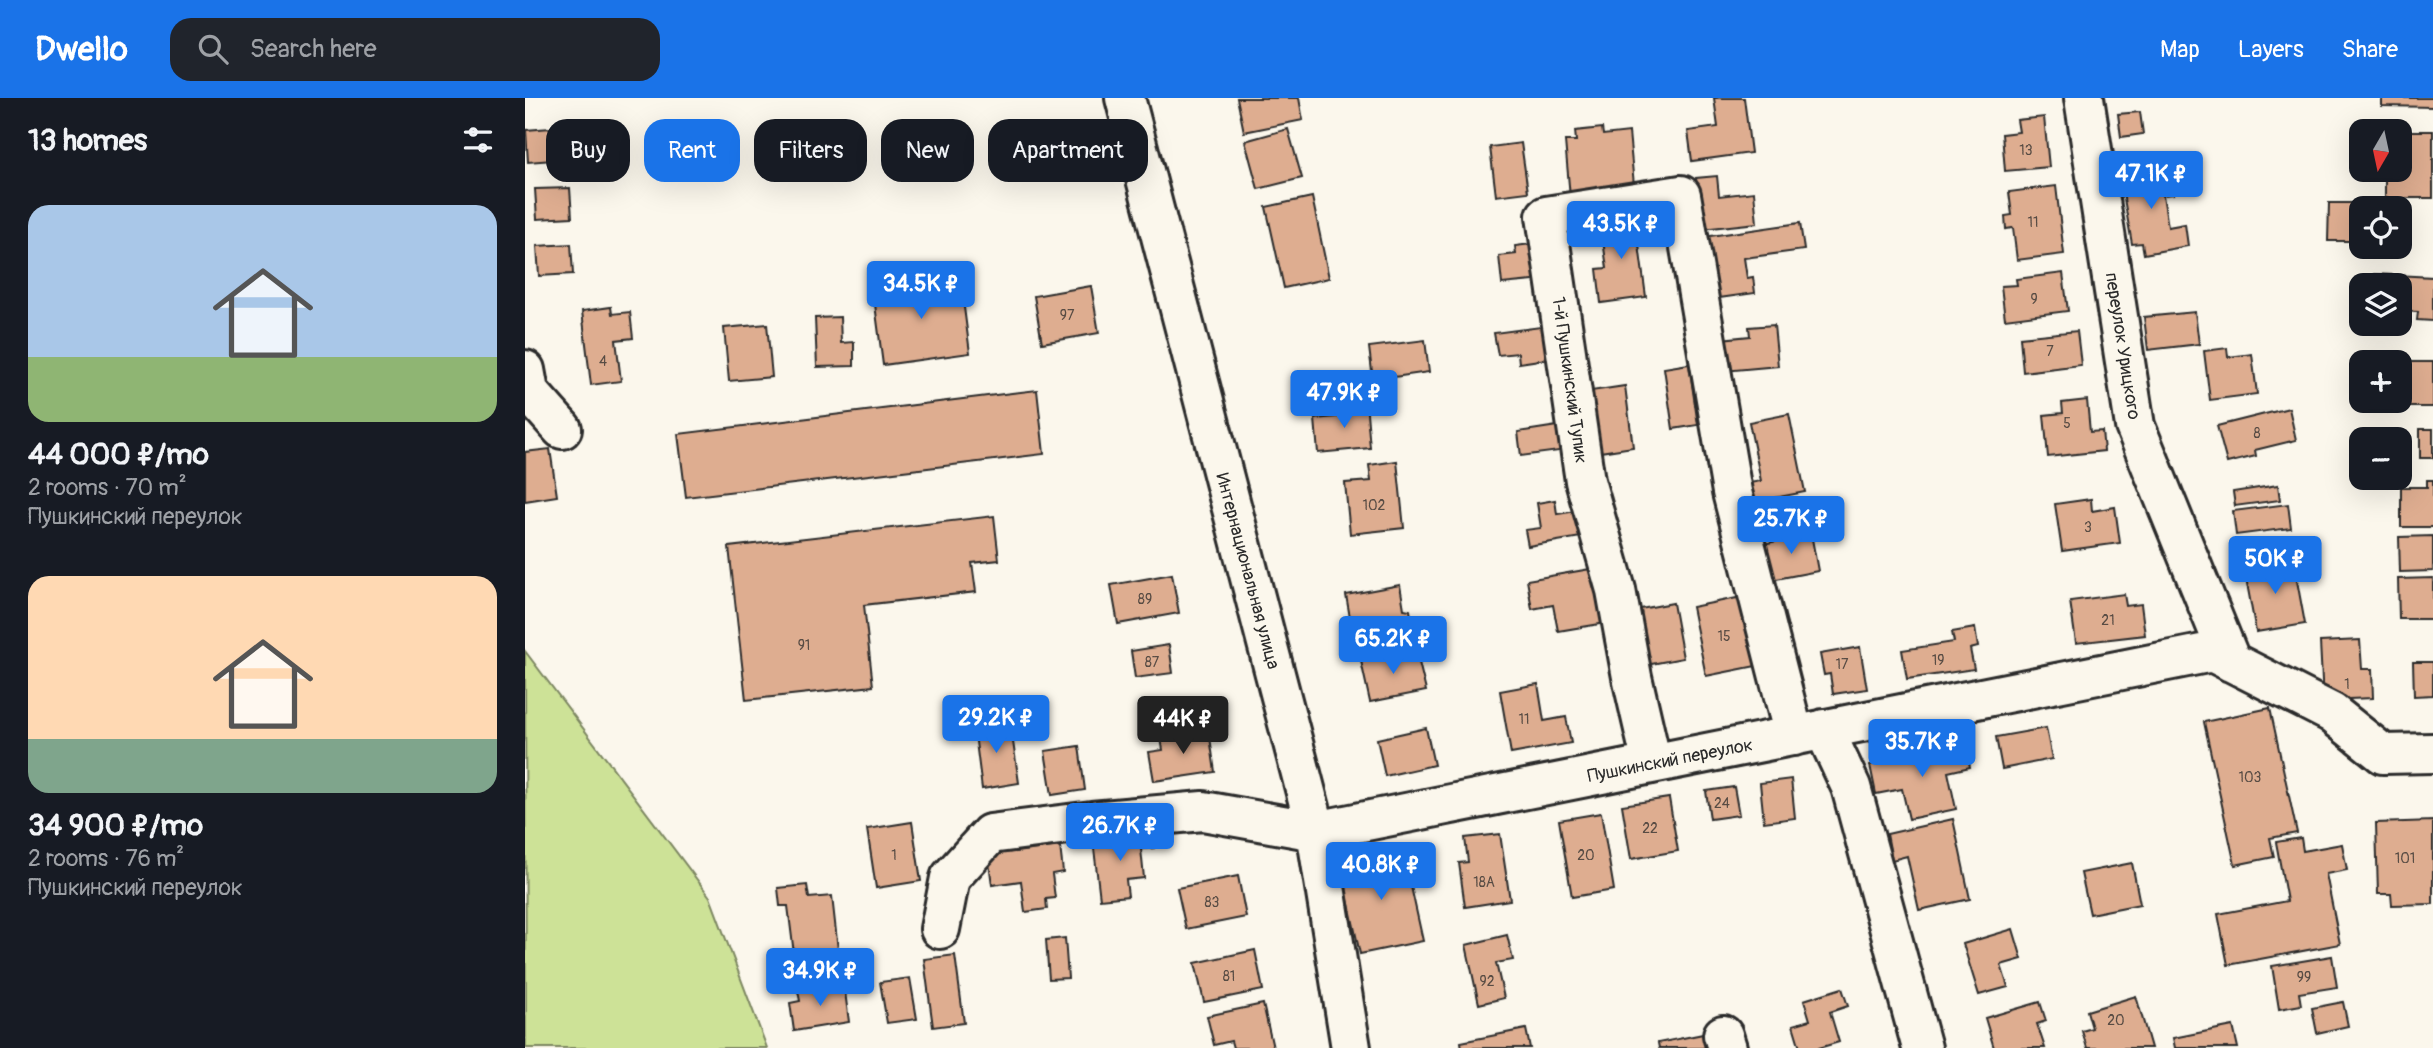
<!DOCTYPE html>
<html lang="en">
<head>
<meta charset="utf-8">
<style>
	:root { --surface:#171b24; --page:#20242c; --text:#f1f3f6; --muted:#9ea1a6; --accent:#1a73e8 }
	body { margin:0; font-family:Pangolin,sans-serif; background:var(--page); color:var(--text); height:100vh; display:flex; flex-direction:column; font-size:26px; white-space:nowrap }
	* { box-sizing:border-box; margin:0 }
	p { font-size:23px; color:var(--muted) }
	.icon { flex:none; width:38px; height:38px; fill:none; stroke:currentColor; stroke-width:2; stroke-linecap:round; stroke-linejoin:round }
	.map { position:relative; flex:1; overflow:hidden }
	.panel { display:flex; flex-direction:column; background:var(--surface); width:525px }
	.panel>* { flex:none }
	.guide { position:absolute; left:21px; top:21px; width:665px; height:63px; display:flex; gap:14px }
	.needle { width:46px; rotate:189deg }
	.tools { position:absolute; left:1824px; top:21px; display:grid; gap:14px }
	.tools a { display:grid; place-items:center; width:63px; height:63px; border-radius:14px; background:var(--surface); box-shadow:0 7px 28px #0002; font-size:35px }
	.price { position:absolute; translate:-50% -60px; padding:0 16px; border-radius:7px; background:var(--accent); color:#fff; font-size:23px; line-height:46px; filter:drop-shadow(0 2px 4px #0008) }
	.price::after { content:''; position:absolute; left:50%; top:42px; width:21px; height:16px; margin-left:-10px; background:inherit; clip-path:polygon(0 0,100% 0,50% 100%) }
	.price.on { background:#222; color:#fff }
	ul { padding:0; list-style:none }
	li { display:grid; align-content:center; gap:14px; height:371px; padding:0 28px }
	li span { display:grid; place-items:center; height:217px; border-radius:21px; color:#555 }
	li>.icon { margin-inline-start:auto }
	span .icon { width:126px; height:126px; fill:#fffc; stroke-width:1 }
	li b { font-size:30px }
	h2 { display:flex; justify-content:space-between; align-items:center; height:84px; padding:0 28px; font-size:30px }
	.tag { padding:0 24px; border-radius:21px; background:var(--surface); box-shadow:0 7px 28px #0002; font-size:24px; line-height:63px }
	.tag.on { background:var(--accent); color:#fff }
	header { display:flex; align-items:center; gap:42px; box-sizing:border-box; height:98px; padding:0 35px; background:var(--accent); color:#fff }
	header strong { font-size:33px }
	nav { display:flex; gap:38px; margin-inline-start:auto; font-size:24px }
	.search { width:490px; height:63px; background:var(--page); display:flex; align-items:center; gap:18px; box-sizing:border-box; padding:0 24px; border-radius:21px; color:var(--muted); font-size:26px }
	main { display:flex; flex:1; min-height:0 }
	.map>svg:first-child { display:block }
	.green { fill:#cde297; stroke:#7c8661; stroke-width:2 }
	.building { fill:#dead90; stroke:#2b2b2b; stroke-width:2 }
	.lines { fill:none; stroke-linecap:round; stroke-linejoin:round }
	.minor-casing { stroke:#2b2b2b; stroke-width:44 }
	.minor { stroke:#fbf7ec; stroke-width:38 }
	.labels { text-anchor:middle; stroke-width:5; stroke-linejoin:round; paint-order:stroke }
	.number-label { font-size:14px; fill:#584c44 }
	.street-label { font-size:18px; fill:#2b2b2b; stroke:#fbf7ec }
</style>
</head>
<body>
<header>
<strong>Dwello</strong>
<div class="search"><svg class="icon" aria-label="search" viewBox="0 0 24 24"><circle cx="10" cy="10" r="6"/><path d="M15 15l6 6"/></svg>Search here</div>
<nav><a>Map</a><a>Layers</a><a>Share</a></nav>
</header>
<main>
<section class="panel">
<h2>13 homes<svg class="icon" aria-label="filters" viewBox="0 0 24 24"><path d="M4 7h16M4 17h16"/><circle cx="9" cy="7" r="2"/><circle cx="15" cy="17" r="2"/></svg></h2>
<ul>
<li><span style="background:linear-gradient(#a9c7e8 70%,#8fb573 0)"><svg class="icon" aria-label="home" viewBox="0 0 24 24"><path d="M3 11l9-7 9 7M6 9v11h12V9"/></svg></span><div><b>44 000 ₽/mo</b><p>2 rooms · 70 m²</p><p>Пушкинский переулок</p></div></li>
<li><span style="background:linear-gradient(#ffd9b3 75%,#7fa58c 0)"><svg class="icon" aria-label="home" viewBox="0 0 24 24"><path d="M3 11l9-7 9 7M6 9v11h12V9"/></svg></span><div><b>34 900 ₽/mo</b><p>2 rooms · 76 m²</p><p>Пушкинский переулок</p></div></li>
</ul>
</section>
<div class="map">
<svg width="1908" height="950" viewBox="0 0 1908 950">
	<rect width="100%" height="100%" fill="#fbf7ec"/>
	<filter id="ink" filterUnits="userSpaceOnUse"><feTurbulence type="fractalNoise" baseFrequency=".0143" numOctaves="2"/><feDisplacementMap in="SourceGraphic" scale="14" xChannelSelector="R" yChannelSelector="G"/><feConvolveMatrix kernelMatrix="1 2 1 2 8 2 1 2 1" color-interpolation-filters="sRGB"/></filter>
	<g filter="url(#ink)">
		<path class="green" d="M0,553L185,799L242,950H1Z"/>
		<path class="building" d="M712,0H774L778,22L719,34Z
			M1189,0H1219L1226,55L1167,63L1163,33L1193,29Z
			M1857,0H1908V9L1857,8Z
			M1615,14L1618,36L1596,39L1593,16Z
			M1519,19L1524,69L1480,73L1477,36L1494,34L1492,22Z
			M38,29L41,61L3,64L1,32Z
			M1077,30L1078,37L1104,34L1109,87L1078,90V96L1045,99L1040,43H1051L1050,33Z
			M763,31L777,80L733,91L720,43Z
			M1860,33H1908V100H1860V72H1874V33Z
			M516,34L522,63L479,73L473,44Z
			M996,45L1003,94L971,98L965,49Z
			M1643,69L1648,96L1638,97L1643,129L1660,126L1663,148L1619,156L1617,145L1607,146L1595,78Z
			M1192,78L1194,98L1229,94L1232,125L1177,131L1171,80Z
			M1531,88L1539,156L1492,162L1488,130L1481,131L1480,118L1487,117L1484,94Z
			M45,90L47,119L12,121L10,91Z
			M787,99L804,180L759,190L741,109Z
			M1804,105H1855V110H1836V143H1803Z
			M1110,117L1121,199L1076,205L1072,171L1082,170L1075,122Z
			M1275,125L1279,152L1219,160L1222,180L1228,179L1230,195L1187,201L1178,139Z
			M1014,145L1018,182L977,186L974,158L991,156L990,148Z
			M46,146L48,176L14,178L12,148Z
			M1538,175L1543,213L1480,221L1476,188L1492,187L1491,181Z
			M1850,176L1908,179V223L1892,222L1893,214L1874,213V187H1849Z
			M435,179L445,255L358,267L348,191Z
			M566,188L574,235L517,245L509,198Z
			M86,209L87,216L105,214L108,240L91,242L96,283L66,287L57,213Z
			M1670,214L1674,246L1623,252L1619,219Z
			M315,219L316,245L329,244V268L292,269L290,220Z
			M242,226L247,279L204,283L199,230Z
			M1249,227L1253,268L1199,273L1196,241L1225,238L1224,229Z
			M1023,228L1028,260L994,265L993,255L973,257L969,235Z
			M1552,233L1556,267L1498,274L1495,239Z
			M900,242L904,274L848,282L844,249Z
			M1702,250L1703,259L1727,256L1732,296L1685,302L1679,253Z
			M1880,264H1908V309H1880Z
			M1164,266L1173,327L1148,331L1139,270Z
			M1100,288L1108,349L1075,354L1066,293Z
			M512,292L519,356L161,399L153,336Z
			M1562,302L1565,334L1577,333L1579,353L1523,359L1519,317L1538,315L1537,305Z
			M841,303L845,350L793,355L790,321L821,318L820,305Z
			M1764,310L1771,342L1730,352L1731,358L1702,365L1692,328Z
			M1264,316L1280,394L1223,405L1219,386L1236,383L1224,324Z
			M1039,327L1042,352L996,358L993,334Z
			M1895,331H1908V360H1895Z
			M25,351L32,398L0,403V354Z
			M872,363L879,430L825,436L820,385L846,383L844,367Z
			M1902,382H1908V429H1876V389H1902Z
			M1753,387L1755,402L1710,408L1708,394Z
			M1566,401L1567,413L1590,409L1595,445L1537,453L1530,406Z
			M1030,402L1032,416L1058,412L1062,438L1003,448L1000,432L1016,430L1012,405Z
			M1763,406L1766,430L1711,437L1708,413Z
			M469,418L474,462L447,465L451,494L339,507L348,588L221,602L204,449Z
			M1285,430L1293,473L1246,482L1238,446L1266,440L1265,434Z
			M1908,438V473L1875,474L1874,439Z
			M1768,461L1780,526L1731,534L1719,469Z
			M1071,470L1081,525L1033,533L1028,507L1007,511L1002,482Z
			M647,476L654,515L593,526L586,487Z
			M1908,480V521H1874L1873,481Z
			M875,487L879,511L885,512L889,537L830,548L821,497Z
			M1599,496L1601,508L1616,506L1620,537L1551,545L1545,503Z
			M1217,499L1231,568L1181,578L1167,509Z
			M1148,505L1158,560L1121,567L1110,512Z
			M1450,530L1453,549L1445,551L1449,571L1382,581L1377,552L1429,544L1427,534Z
			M1835,542L1837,571H1847L1848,600L1798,602L1795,544Z
			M644,547L648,575L610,580L606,553Z
			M1335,549L1342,591L1308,596L1305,576L1299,577L1295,556Z
			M891,552L901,593L845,604L836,563Z
			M1888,564H1908V597L1889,598Z
			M1013,586L1019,623L1041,619L1046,645L986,656L975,593Z
			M1745,610L1772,735L1745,740L1749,759L1710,767L1679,624Z
			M485,623L494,685L457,691L449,628Z
			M901,630L909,667L860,678L852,641Z
			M1521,630L1527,661L1477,671L1471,639Z
			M684,632L690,674L629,683L624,654L638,652L636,640Z
			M1440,646L1445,669L1423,674L1431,711L1384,721L1377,691L1351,696L1345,667Z
			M554,648L560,692L527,697L520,653Z
			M1266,681L1270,720L1239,724L1235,685Z
			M1209,689L1214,717L1185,721L1181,693Z
			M1144,700L1153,753L1106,761L1097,707Z
			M1076,715L1089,792L1047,799L1034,722Z
			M1428,721L1445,801L1394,812L1382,758L1367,762L1362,736Z
			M1908,723V806L1867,807L1866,796H1853L1851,725Z
			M387,724L396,783L351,790L342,731Z
			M627,736L629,750L616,751L619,780L601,782L603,798L575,801L568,742Z
			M975,736L985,802L940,809L934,765L943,764L940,740Z
			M1776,740L1778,753L1817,746L1822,772L1801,776L1815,846L1703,867L1693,816L1762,803L1751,744Z
			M535,748L538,774L527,776L530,800L521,801L522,811L500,814L496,783L467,787L463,757Z
			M878,752L898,843L835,856L815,765Z
			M1607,765L1615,806L1565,816L1556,775Z
			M713,778L721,819L661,831L652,790Z
			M282,787L284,800L307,798L313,852L269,856L263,808H255L253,790Z
			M1488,831L1497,861L1476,867L1483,889L1454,897L1438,846Z
			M982,837L988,862L971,865L979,900L954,906L941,847Z
			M540,840L543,880L524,881L521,842Z
			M730,852L738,892L679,904L670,865Z
			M430,857L439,925L408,929L399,861Z
			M1807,858L1812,889L1774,895L1776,907L1754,911L1747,868Z
			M385,880L392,921L362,925L355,884Z
			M319,886L324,924L269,933L265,905L275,903L273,893Z
			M1317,890L1323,908L1305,914L1314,944L1294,950H1275L1268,927L1285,922L1279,902Z
			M1611,898L1626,950H1562L1557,933L1567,930L1562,913Z
			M1515,904L1521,923L1512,926L1520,950H1469L1460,920Z
			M1818,904L1823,928L1792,935L1787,910Z
			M738,906L748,950H708L706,943L689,947L682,918Z
			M1708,928L1713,950H1650L1648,940Z
			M1001,931L1005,950H937L936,944Z
			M1183,935L1186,950H1134L1133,945Z"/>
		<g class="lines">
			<defs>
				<path id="minor" d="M600,0L791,733L826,950
					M1559,0L1610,328L1706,564
					M0,272L4,294L37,331
					M1299,631L1326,689L1397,950
					M1127,666L1107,579L1091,492L1060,383L1021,118L1156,97L1207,394L1269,638
					M415,831L425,780L465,736L567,723L678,713L791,733L1687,554L1807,615L1858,656L1908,655
					M1198,937L1202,950"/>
			</defs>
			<use href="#minor" class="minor-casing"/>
			<use href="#minor" class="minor"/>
		</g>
	</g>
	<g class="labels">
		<g class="number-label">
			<text x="1501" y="57">13</text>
			<text x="1508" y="129">11</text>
			<text x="1509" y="206">9</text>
			<text x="542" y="222">97</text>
			<text x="1525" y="258">7</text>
			<text x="78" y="268">4</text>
			<text x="1542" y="330">5</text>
			<text x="1732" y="340">8</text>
			<text x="849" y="412">102</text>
			<text x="1563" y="434">3</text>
			<text x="620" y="506">89</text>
			<text x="1583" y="527">21</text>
			<text x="1199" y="543">15</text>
			<text x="279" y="552">91</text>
			<text x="1413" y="567">19</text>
			<text x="627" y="569">87</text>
			<text x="1317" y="571">17</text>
			<text x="1822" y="591">1</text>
			<text x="999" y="626">11</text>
			<text x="1725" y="684">103</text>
			<text x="1197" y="710">24</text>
			<text x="1125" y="735">22</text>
			<text x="369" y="762">1</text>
			<text x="1061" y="762">20</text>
			<text x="1880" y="765">101</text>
			<text x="959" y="789">18А</text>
			<text x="687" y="809">83</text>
			<text x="704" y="883">81</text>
			<text x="1779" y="884">99</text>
			<text x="962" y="888">92</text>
			<text x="1591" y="927">20</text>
		</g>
		<g class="street-label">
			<text transform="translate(1598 248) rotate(81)" y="6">переулок Урицкого</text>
			<text transform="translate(1045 282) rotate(82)" y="6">1-й Пушкинский Тупик</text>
			<text transform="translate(723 473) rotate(75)" y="6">Интернациональная улица</text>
			<text transform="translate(1145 662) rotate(-11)" y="6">Пушкинский переулок</text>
		</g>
	</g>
</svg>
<div class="tools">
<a><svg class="needle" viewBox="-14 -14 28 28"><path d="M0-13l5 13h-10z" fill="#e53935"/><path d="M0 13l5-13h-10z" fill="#9ea1a6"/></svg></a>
<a><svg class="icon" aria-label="locate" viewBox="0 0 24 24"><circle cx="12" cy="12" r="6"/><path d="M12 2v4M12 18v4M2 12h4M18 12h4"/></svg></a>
<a><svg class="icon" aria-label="layers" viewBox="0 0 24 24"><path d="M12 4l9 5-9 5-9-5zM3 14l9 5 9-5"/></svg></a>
<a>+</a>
<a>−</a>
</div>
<b class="price" style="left:1626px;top:113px">47.1K ₽</b>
<b class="price" style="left:1096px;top:163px">43.5K ₽</b>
<b class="price" style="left:396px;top:223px">34.5K ₽</b>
<b class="price" style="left:819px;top:332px">47.9K ₽</b>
<b class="price" style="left:1266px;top:458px">25.7K ₽</b>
<b class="price" style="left:1750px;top:498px">50K ₽</b>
<b class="price" style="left:868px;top:578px">65.2K ₽</b>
<b class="price" style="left:471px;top:657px">29.2K ₽</b>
<b class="price on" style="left:658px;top:658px">44K ₽</b>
<b class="price" style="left:1397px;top:681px">35.7K ₽</b>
<b class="price" style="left:595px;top:765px">26.7K ₽</b>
<b class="price" style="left:856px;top:804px">40.8K ₽</b>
<b class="price" style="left:295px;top:910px">34.9K ₽</b>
<div class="guide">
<a class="tag">Buy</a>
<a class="tag on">Rent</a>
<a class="tag">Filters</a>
<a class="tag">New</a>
<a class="tag">Apartment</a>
</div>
</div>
</main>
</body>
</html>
